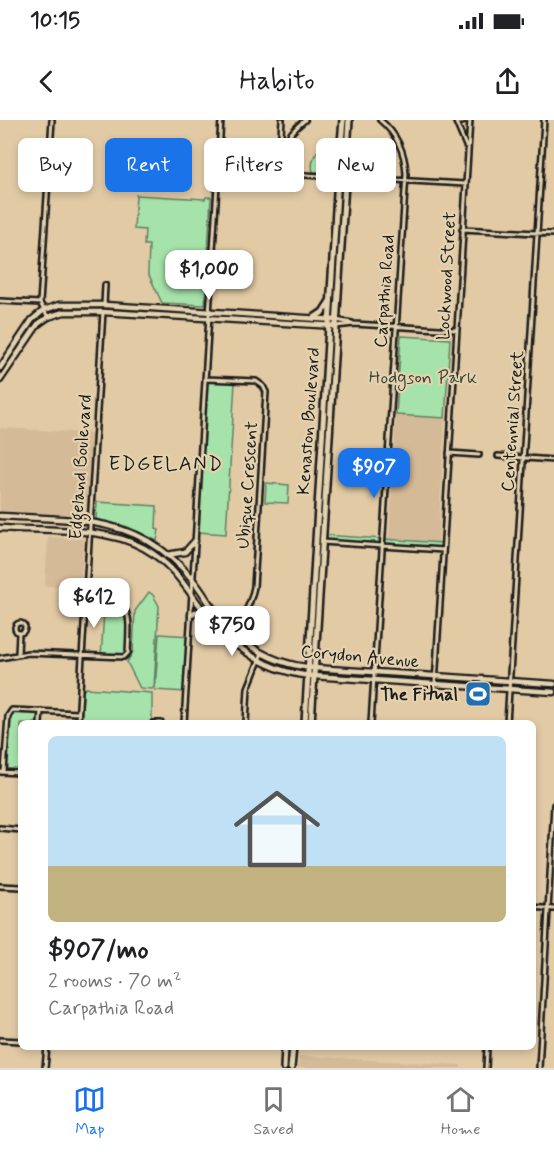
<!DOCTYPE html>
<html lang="en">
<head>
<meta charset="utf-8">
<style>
	:root { --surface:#fff; --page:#f2f2f2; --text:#202124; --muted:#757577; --line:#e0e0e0; --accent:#1a73e8 }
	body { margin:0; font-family:Mynerve,sans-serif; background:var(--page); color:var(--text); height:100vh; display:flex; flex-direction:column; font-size:22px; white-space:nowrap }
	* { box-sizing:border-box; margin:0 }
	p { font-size:20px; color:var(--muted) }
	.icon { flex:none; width:33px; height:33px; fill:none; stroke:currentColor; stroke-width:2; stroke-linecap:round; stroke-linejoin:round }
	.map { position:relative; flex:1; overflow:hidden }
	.side { position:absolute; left:18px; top:600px; width:518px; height:330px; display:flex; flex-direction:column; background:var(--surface); border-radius:9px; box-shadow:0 3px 9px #0003 }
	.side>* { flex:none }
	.hud { position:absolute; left:18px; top:18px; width:519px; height:54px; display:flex; gap:12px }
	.price { position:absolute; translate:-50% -51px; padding:0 14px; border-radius:12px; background:#fff; color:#222; font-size:20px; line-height:39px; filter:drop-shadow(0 2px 3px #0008) }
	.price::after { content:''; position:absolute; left:50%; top:36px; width:18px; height:14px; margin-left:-9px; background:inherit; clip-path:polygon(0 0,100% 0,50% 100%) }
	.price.active { background:var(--accent); color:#fff }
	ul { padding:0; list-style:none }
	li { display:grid; align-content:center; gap:12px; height:318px; padding:0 30px }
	li span { display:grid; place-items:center; height:186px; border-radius:9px; color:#555 }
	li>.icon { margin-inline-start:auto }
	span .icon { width:108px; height:108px; fill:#fffc; stroke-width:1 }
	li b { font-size:26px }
	.pill { padding:0 21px; border-radius:9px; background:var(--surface); box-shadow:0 3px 9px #0003; font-size:21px; line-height:54px }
	.pill.active { background:var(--accent); color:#fff }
	.status { display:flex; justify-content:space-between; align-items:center; height:42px; padding:0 30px; background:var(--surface); direction:ltr }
	.status svg { height:16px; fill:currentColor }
	header { display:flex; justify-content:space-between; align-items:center; height:78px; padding:0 30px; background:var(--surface); font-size:27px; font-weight:600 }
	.tabs { display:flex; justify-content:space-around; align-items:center; height:84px; border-top:2px solid var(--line); background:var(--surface); font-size:16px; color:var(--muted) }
	.tabs a { display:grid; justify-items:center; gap:3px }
	.tabs .active { color:var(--accent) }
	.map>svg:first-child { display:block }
	.built { fill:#d5ba97 }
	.green { fill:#a6e3aa; stroke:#618063; stroke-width:1.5 }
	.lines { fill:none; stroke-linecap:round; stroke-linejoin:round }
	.minor-casing { stroke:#1c1c1c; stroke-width:8 }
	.secondary-casing { stroke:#1c1c1c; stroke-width:9 }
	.primary-casing { stroke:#1c1c1c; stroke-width:10 }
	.minor { stroke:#e4d2af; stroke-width:3 }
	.secondary { stroke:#e4d2af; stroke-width:4.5 }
	.primary { stroke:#e4d2af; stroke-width:5 }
	.labels { text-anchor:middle; stroke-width:4.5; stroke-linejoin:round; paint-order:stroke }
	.street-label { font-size:18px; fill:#1c1c1c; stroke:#e4d2af }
	.park-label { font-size:18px; fill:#384438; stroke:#e4d2af }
	.poi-label { font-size:18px; font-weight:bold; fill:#1c1c1c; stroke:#e4d2af; text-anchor:end }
	.neighbourhood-label { font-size:20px; letter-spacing:1.5px; fill:#1c1c1c; stroke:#e4d2af }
</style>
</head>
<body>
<div class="status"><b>10:15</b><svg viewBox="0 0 49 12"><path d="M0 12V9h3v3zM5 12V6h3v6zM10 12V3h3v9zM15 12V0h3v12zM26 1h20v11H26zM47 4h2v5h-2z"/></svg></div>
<header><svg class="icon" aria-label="back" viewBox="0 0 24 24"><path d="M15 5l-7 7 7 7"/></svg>Habito<svg class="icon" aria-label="share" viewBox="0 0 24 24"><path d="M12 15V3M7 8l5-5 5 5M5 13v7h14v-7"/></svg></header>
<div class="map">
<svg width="554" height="948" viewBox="0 0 554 948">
	<rect width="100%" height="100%" fill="#e2caa5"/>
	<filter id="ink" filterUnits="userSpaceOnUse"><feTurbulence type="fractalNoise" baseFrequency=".0167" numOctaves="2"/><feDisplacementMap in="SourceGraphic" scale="12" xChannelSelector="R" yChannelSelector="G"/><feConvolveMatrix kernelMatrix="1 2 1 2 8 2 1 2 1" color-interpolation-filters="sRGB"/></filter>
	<g filter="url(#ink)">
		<path class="built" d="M396,295L445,298L438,421L443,423V430L382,419L389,418Z
			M0,308L93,313L89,397L0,394Z
			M48,417L84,419L80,467L45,466Z
			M299,936L461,945V948H298Z"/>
		<path class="green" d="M336,20L334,53L313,52C309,37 321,23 336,20Z
			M352,21C368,26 376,40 373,56L350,55Z
			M136,75L205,79L206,77H211L205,185L162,183L148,153L149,125H144L145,110L134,109Z
			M401,216L450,219L445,298L396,295Z
			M207,260L235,262L226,414L198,412Z
			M266,363L289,365L288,383L265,382Z
			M97,382L157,386L156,409L159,410L157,421L128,407L96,399Z
			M323,415L443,423V430L322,422Z
			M149,472L153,475L159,486L154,567L152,569L140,568L127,542L133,532L135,491Z
			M105,477C137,494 130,500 128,533L124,537H101Z
			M159,514L190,516L186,572L155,570Z
			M86,568L152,573V603H81L83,571Z
			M12,590L41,591L40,603H21V653L4,652L8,596Z"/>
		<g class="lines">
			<defs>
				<path id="minor" d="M455,0L466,26
					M456,2H462L468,0
					M280,28L282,0
					M218,50L465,64
					M279,52C281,27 284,17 305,0
					M462,109L554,114
					M0,181L40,183
					M104,185L105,165
					M48,197L40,183L52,0
					M336,200L352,203
					M336,206L354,204L456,210
					M206,259L256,261L263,266L266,272L254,467C250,487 242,503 225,515
					M449,333L479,335
					M498,336L554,340
					M322,422L443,430
					M15 508a5 5 0 1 1 10 0a5 5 0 1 1-10 0Z
					M18,534L19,513
					M0,538L28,533L124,537L128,533C130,487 133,486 87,472
					M435,564L470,0
					M40,603L41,591
					M78,603L103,192
					M153,603H161
					M184,603L221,0
					M246,603L248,568L262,533
					M371,603L406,54C405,32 397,14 380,0
					M507,603L544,0
					M0,652L21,653
					M4,652L8,596L12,590L78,593
					M0,708L21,710
					M0,766L21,767
					M532,787L554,789
					M0,920L21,921
					M45,948L47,927
					M486,948L487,927
					M539,948L554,685"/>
				<path id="secondary" d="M0,248L32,200L44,190L59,185H104L336,200
					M0,260L38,204L48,197L64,192H103L336,206
					M0,396C49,399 104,396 148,421C165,431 181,445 193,460C203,472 210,486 220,498C244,527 276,545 314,548L554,564
					M0,408C45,411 103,406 144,428C174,445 186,468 206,494C232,528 270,553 313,556L554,572
					M167,435L185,432L195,421
					M191,495L195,492L204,491"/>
				<path id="primary" d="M314,198L323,192L330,181
					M305,603L338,56L343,0
					M311,603L349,0
					M284,948L285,927
					M291,948L293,927"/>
			</defs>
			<use href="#minor" class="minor-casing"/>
			<use href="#secondary" class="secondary-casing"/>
			<use href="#primary" class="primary-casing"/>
			<use href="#minor" class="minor"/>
			<use href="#secondary" class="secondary"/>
			<use href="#primary" class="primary"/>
		</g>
	</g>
	<defs>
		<symbol id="stadium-square" viewBox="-11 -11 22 22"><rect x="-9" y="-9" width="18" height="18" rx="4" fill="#1f6fb2" stroke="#e4d2af"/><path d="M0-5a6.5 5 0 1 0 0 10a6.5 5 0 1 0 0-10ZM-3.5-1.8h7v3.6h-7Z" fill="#fff"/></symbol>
	</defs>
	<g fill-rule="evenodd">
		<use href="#stadium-square" x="463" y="559" width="30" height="30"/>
	</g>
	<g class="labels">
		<g class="street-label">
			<text transform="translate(446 156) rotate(-87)" y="6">Lockwood Street</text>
			<text transform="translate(384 171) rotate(-86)" y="6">Carpathia Road</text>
			<text transform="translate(308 301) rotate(-86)" y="6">Kenaston Boulevard</text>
			<text transform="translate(512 301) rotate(-86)" y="6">Centennial Street</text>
			<text transform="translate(80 347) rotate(-86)" y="6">Edgeland Boulevard</text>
			<text transform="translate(247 365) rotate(-86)" y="6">Ubique Crescent</text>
			<text transform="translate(360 536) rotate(5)" y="6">Corydon Avenue</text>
		</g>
		<g class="park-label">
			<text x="423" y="263">Hodgson Park</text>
		</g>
		<g class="poi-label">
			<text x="458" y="580">The Fitual</text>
		</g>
		<g class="neighbourhood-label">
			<text x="166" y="350">EDGELAND</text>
		</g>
	</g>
</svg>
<b class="price" style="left:209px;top:181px">$1,000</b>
<b class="price active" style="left:374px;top:379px">$907</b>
<b class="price" style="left:94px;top:509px">$612</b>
<b class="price" style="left:232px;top:537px">$750</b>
<div class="hud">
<a class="pill">Buy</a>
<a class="pill active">Rent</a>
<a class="pill">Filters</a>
<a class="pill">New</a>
</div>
<section class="side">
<ul>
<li><span style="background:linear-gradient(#bfe0f5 70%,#c2b280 0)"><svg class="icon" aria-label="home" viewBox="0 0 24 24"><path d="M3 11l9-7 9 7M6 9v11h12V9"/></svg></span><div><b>$907/mo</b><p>2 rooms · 70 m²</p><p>Carpathia Road</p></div></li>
</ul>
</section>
</div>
<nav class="tabs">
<a class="active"><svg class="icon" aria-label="map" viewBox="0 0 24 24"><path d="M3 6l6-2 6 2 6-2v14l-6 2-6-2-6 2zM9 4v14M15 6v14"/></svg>Map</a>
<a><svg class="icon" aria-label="saved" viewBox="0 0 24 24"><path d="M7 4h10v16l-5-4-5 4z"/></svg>Saved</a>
<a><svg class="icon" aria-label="home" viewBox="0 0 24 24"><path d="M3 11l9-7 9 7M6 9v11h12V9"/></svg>Home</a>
</nav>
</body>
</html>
